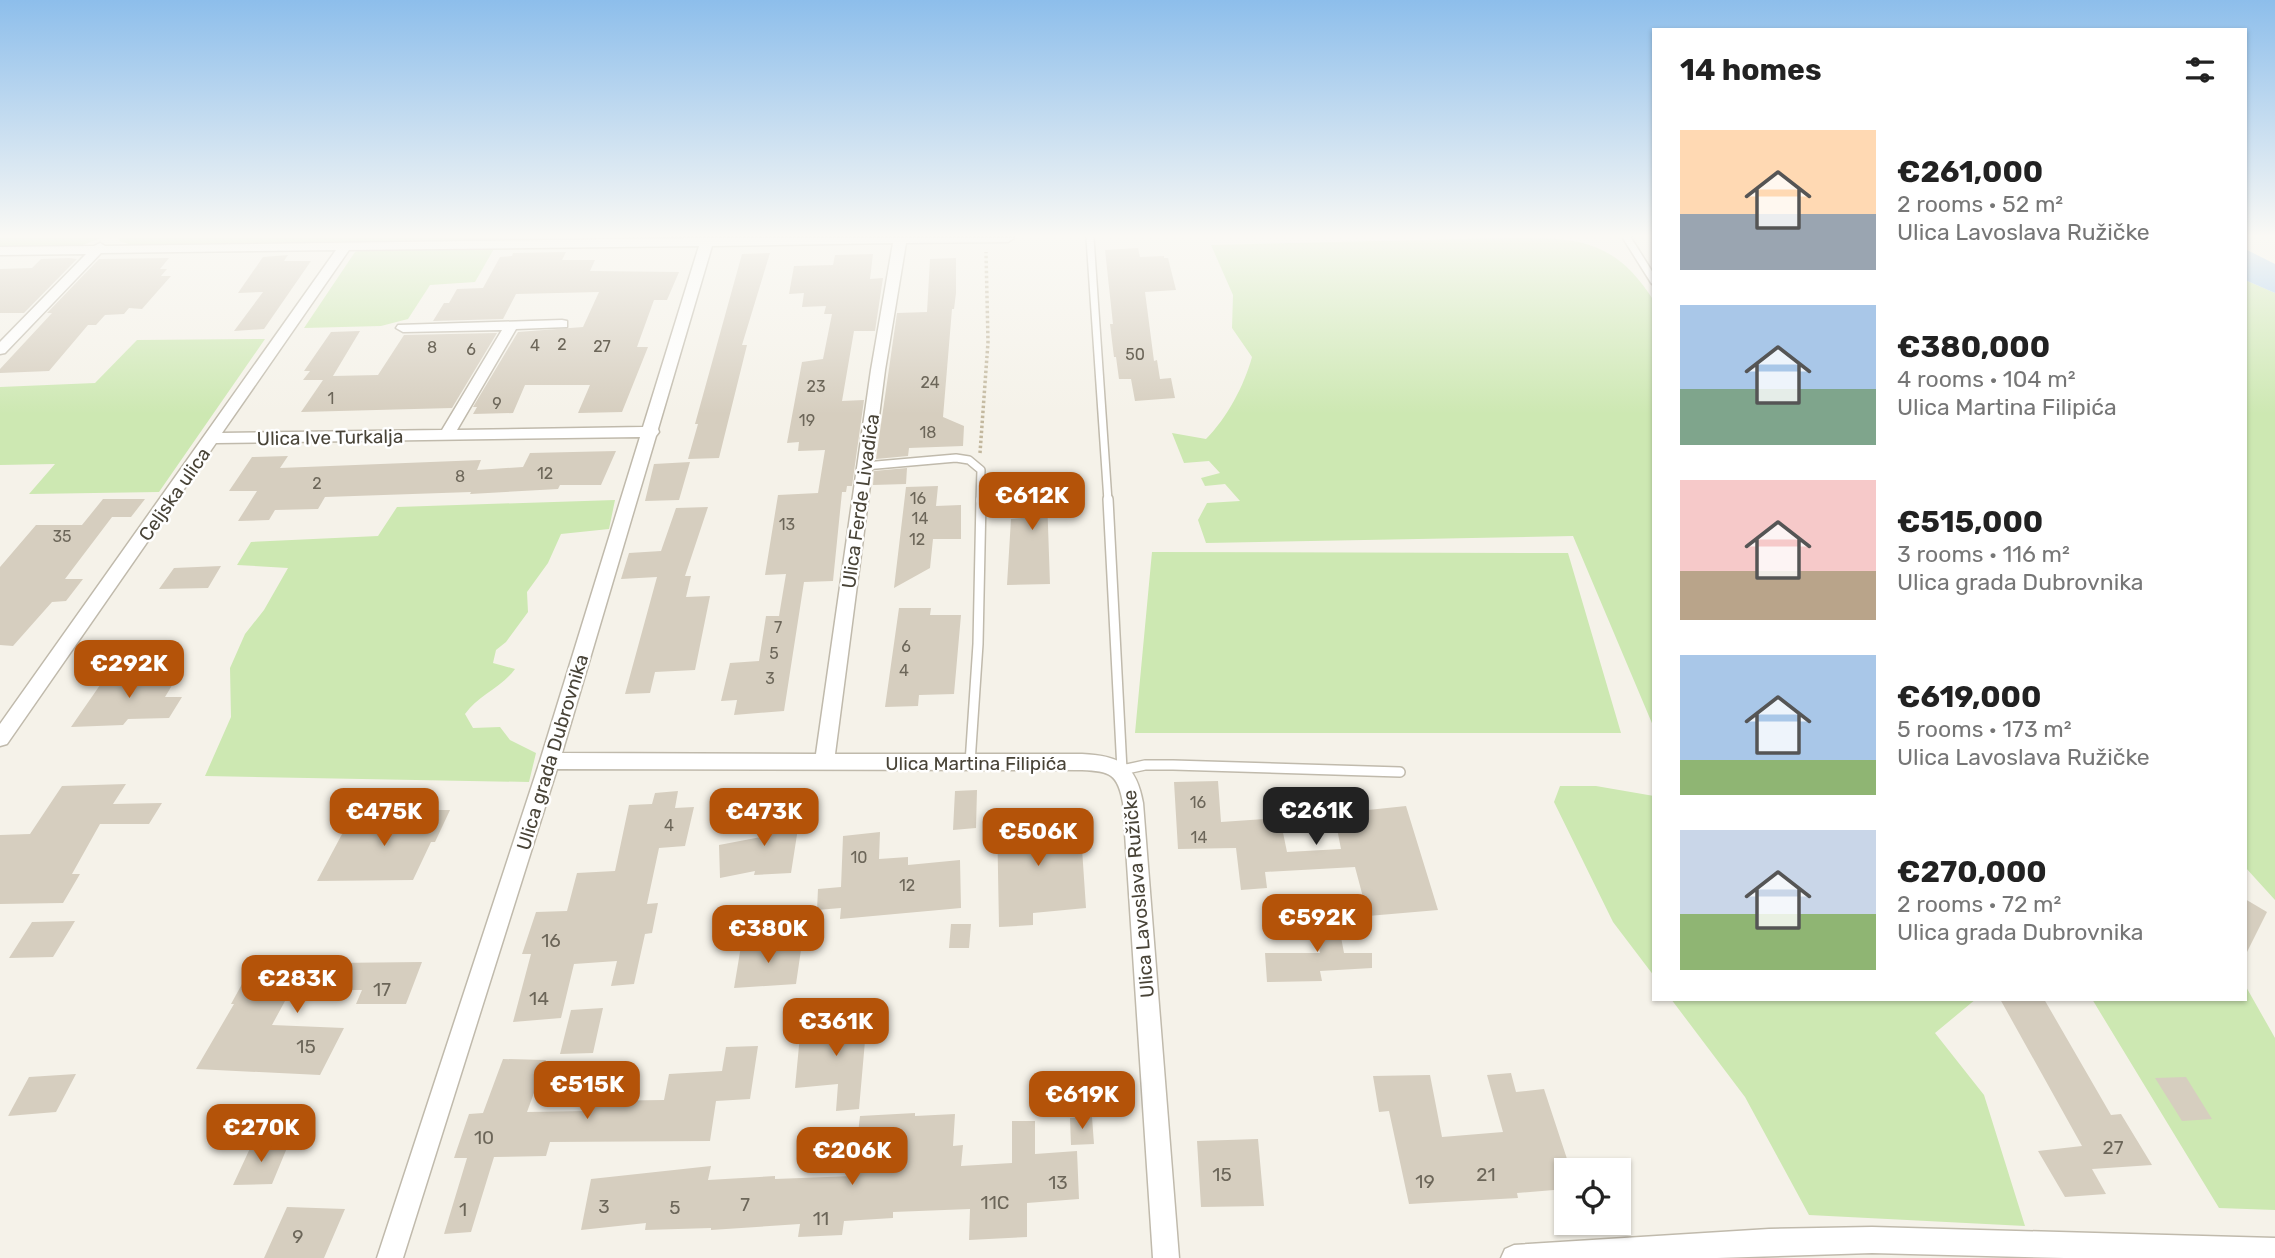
<!DOCTYPE html>
<html lang="en">
<head>
<meta charset="utf-8">
<style>
	:root { --surface:#fff; --page:#f6f6f6; --text:#222; --muted:#767676; --accent:#b45309 }
	body { margin:0; font-family:Rubik,sans-serif; background:var(--page); color:var(--text); height:100vh; display:flex; flex-direction:column; font-size:26px; white-space:nowrap }
	* { box-sizing:border-box; margin:0 }
	p { font-size:23px; color:var(--muted) }
	.icon { flex:none; width:38px; height:38px; fill:none; stroke:currentColor; stroke-width:2; stroke-linecap:round; stroke-linejoin:round }
	.map { position:relative; flex:1; overflow:hidden }
	.details { position:absolute; left:1652px; top:28px; width:595px; height:973px; display:flex; flex-direction:column; background:var(--surface); border-radius:0px; box-shadow:0 2px 5px #0004 }
	.details>* { flex:none }
	.tools { position:absolute; left:1554px; top:1158px; display:grid; gap:14px }
	.tools a { display:grid; place-items:center; width:77px; height:77px; border-radius:0px; background:var(--surface); box-shadow:0 2px 5px #0004; font-size:35px }
	.price { position:absolute; translate:-50% -60px; padding:0 16px; border-radius:14px; background:var(--accent); color:#fff; font-size:23px; line-height:46px; filter:drop-shadow(0 2px 4px #0008) }
	.price::after { content:''; position:absolute; left:50%; top:42px; width:21px; height:16px; margin-left:-10px; background:inherit; clip-path:polygon(0 0,100% 0,50% 100%) }
	.price.selected { background:#222; color:#fff }
	ul { padding:0; list-style:none }
	li { display:flex; align-items:center; gap:21px; height:175px; padding:0 28px }
	li span { display:grid; place-items:center; flex:none; width:196px; height:140px; border-radius:0px; color:#555 }
	li>.icon { margin-inline-start:auto }
	span .icon { width:84px; height:84px; fill:#fffc; stroke-width:1 }
	li b { font-size:30px }
	h2 { display:flex; justify-content:space-between; align-items:center; height:84px; padding:0 28px; font-size:30px }
	.map>svg:first-child { display:block }
	.green { fill:#cde8b2 }
	.water { fill:#a6cdf0 }
	.building { fill:#d6cebf }
	.lines { fill:none; stroke-linecap:round; stroke-linejoin:round }
	.service-far1-casing { stroke:#c0baac; stroke-width:10 }
	.service-casing { stroke:#c0baac; stroke-width:12 }
	.minor-casing { stroke:#c0baac; stroke-width:3 }
	.path { stroke:#c2b79d; stroke-width:3.5; stroke-dasharray:2.5 2.5; stroke-linecap:butt }
	.service-far1 { stroke:#fff; stroke-width:7 }
	.service { stroke:#fff; stroke-width:9 }
	.minor { fill:#fff; fill-rule:evenodd }
	.labels { text-anchor:middle; stroke-width:5; stroke-linejoin:round; paint-order:stroke }
	.number-label { font-size:16px; fill:#6c6659 }
	.street-label { font-size:19px; fill:#484337; stroke:#fff }
	.near-number-label { font-size:19px; fill:#6c6659 }
</style>
</head>
<body>
<div class="map">
<svg width="2275" height="1258" viewBox="0 0 2275 1258">
	<rect width="100%" height="100%" fill="#f5f2e9"/>
	<path class="green" d="M0,238H101L80,246L0,248Z
		M120,238H550L132,245L119,241Z
		M1509,238C1577,238 1614,238 1654,301V728L1573,536L1206,543L1198,520L1207,503L1240,501L1225,484L1205,486L1201,478L1220,473L1209,461L1184,463L1172,433L1206,439C1227,418 1244,386 1252,357L1232,328L1233,295L1211,245Z
		M495,247L475,282L430,285L408,319L381,326L304,328L355,252L363,249Z
		M2245,280L2275,293V900L2245,867Z
		M265,339L159,492L29,494L55,464L0,465V387L95,383L137,340Z
		M615,500L609,529L561,534L548,563L527,592L528,612L506,642L496,650L493,663L515,669C501,688 478,695 465,714L473,728L500,727L510,740L536,753L529,782L205,776L231,717L230,668L245,634L264,610L288,568L237,565L251,542L378,536L397,507Z
		M1152,552L1568,553L1621,733H1135Z
		M1560,786H1596L1654,796V976L1613,922L1554,802Z
		M2245,985L2275,1038V1210L2219,1208L2092,999H2245Z
		M1671,999H1976L1935,1033L1984,1095L2025,1226L1809,1215L1745,1097Z"/>
	<path class="water" d="M2245,249L2275,264V293L2245,280Z"/>
	<path class="building" d="M1138,248L1140,257L1164,256V258H1168L1176,290L1145,292L1154,361L1157,360L1160,379L1171,378L1175,398L1135,401L1131,379H1119L1116,357H1114L1110,324H1113L1105,250Z
		M566,252L562,260H595L590,271L679,272L667,300H654L637,347H648L622,412L578,413L590,385H525L513,413L473,414L477,407H473L518,332L583,327L599,292L516,294L503,319L433,321L444,303H449L457,289L483,288L500,257L512,256L513,253Z
		M770,253L742,345H747L719,458L688,459L698,424H695L742,254Z
		M873,254L870,279L883,278L875,331H854L842,401L864,400L852,486H847L846,492H842L833,581L804,582L784,711L734,715L737,700L721,701L730,663L759,661L766,616H779L786,574L765,575L778,495L818,493L825,450L798,451L799,442L787,443L802,362L823,359L832,314H824L826,306L802,307L804,293L789,294L794,266L833,265L835,255Z
		M288,255L284,261H311L264,329L234,331L263,292L238,293L263,257Z
		M69,258L77,259L24,313H0V269L32,268L41,259Z
		M169,258L160,269H167L161,276H171L142,309L129,308L124,314L105,315L96,325H88L49,371L0,373V369L52,313H47L99,259Z
		M956,258V293L954,309H952L943,417L964,426L963,446L909,448L908,456L876,459L897,313L927,312L930,259Z
		M360,331L333,376L378,375L404,335L497,333L452,408L301,412L323,380H303L310,371H304L331,332Z
		M616,451L601,485H560L558,489L470,494L471,492L325,497L318,509L275,510L269,520L238,521L257,491H229L252,457L288,456L280,468L481,460L477,470L523,467L530,453Z
		M690,462L679,500L645,501L654,464Z
		M907,468L906,484L873,485L874,471Z
		M1059,473L1061,496L1047,497L1050,584L1007,585L1011,519L1022,518L1019,476Z
		M938,486L936,506L961,505V539H933L930,568L894,588L906,487Z
		M103,499H145L131,517H112L65,579H83L66,601L52,602L13,646L0,645V567L36,525H82Z
		M708,507L685,576H691L686,597L710,596L695,670L655,672L650,693L625,694L657,577L621,579L629,553L661,551L676,508Z
		M221,566L208,588L159,589L174,568Z
		M899,608H931L930,615H961L954,694L919,695L918,706L885,707Z
		M153,670L148,677H177L165,697H182L169,718L128,719L123,725L71,727L109,672Z
		M1218,781L1221,822L1280,818L1287,852L1341,849L1330,793L1364,792L1368,810L1406,806L1438,910L1368,916L1355,867L1265,872L1267,888L1241,890L1236,848L1178,849L1174,782Z
		M126,784L113,804L162,803L149,824H100L72,874H80L63,903L0,904V835L30,834L62,786Z
		M977,790L976,828L953,830L955,791Z
		M678,791L675,808L694,807L685,846L659,848L647,904L658,903L652,933L645,934L634,984L611,986L617,961L574,964L561,1018L513,1022L531,954H522L536,912L567,911L577,873L615,871L629,805L652,804L655,793Z
		M801,809L791,873L754,875L755,871L720,878L719,845L761,837L765,811Z
		M400,810H450L435,842H431L413,880L317,881L349,821L394,822Z
		M1029,816V822L1080,819L1086,908L1033,913V925L999,927L997,817Z
		M880,832L879,859L908,857V865L960,860L961,908L840,919L841,908L817,910L818,889L841,887L843,836Z
		M2245,899L2267,912L2245,956Z
		M1335,905L1344,953H1372V968L1320,971L1322,981L1267,982L1265,953H1320L1312,907Z
		M75,921L53,957L9,958L32,922Z
		M951,924H971L969,948H949Z
		M802,943L796,984L734,988L741,946Z
		M422,962L406,1004H356L362,990H291L272,1025L344,1028L320,1075L196,1069L234,1004H231L253,964L329,966L331,963Z
		M2000,999H2044L2111,1115L2121,1114L2152,1165L2092,1169L2106,1194L2065,1197L2038,1151L2082,1146Z
		M868,1007L859,1109L836,1111L838,1084L795,1088L800,1035L838,1032L841,1009Z
		M603,1008L593,1053L560,1054L571,1010Z
		M758,1046L750,1099L716,1101L710,1141L550,1142L546,1156L494,1157L471,1232L444,1234L467,1158H454L469,1114L483,1113L503,1059L546,1060L527,1112L589,1111L591,1101L664,1100L669,1074L722,1071L726,1047Z
		M1511,1073L1516,1092L1544,1089L1571,1171H1566V1189L1517,1193L1518,1198L1409,1204L1389,1111L1379,1112L1373,1076L1430,1075L1442,1137L1503,1132L1487,1075Z
		M76,1074L56,1112L8,1116L29,1077Z
		M2186,1077L2212,1119L2182,1121L2155,1078Z
		M915,1113V1116L955,1114L953,1146L963,1145L961,1166L1012,1163V1121H1035V1154L1077,1151L1079,1199L1027,1203V1237L969,1240L970,1209L893,1212V1218L844,1221L842,1235L798,1237L800,1224L711,1230V1228L645,1230L646,1223L581,1230L591,1179L711,1166L708,1180L775,1176V1179L853,1176L860,1116Z
		M1092,1117L1094,1144L1071,1145L1070,1118Z
		M1258,1139L1264,1206L1201,1207L1197,1141Z
		M289,1143L272,1184L233,1185L252,1144Z
		M287,1207L345,1209L324,1258H264Z"/>
	<g class="lines">
		<defs>
			<path id="service-far1" d="M1090,238L1108,501
				M1627,238L1654,281
				M865,466L956,458L969,460L981,470L980,501"/>
			<path id="service" d="M1108,499L1122,770L1145,765H1173L1400,772
				M970,763L978,644L981,499"/>
			<path id="minor" d="M702,238H1014L1008,242L906,243L885,370L835,754H1082C1120,756 1136,764 1143,803L1179,1258H1153L1123,803C1118,774 1110,771 1082,770L557,769L403,1258H377L540,761L640,437L216,443L7,744L0,746V724L336,250L101,253L5,353L0,354V342L86,254L0,255V247L94,246L100,243L105,246ZM893,243L871,370L816,754L562,753L656,436L659,432L658,429L712,246ZM699,246L643,427L457,430L516,329L567,327V321L562,320L398,325L396,328L403,332L502,330L442,430L222,433L349,250Z
				M1872,1227L2275,1238V1258H2065L1872,1253L1717,1258H1501L1505,1249L1514,1245L1769,1229Z"/>
		</defs>
		<use href="#service-far1" class="service-far1-casing"/>
		<use href="#service" class="service-casing"/>
		<use href="#minor" class="minor-casing"/>
		<path class="path" d="M980,453L988,342L986,252"/>
		<use href="#service-far1" class="service-far1"/>
		<use href="#service" class="service"/>
		<use href="#minor" class="minor"/>
	</g>
	<linearGradient id="sky" x2="0" y2="1"><stop stop-color="#8dbeeb"/><stop offset="0.57" stop-color="#faf9f5"/><stop offset="1" stop-color="#faf9f5" stop-opacity="0"/></linearGradient>
	<rect width="2275" height="414" fill="url(#sky)"/>
	<g class="labels">
		<g class="number-label">
			<text x="562" y="350">2</text>
			<text x="535" y="351">4</text>
			<text x="602" y="352">27</text>
			<text x="432" y="353">8</text>
			<text x="471" y="355">6</text>
			<text x="1135" y="360">50</text>
			<text x="930" y="388">24</text>
			<text x="816" y="392">23</text>
			<text x="331" y="404">1</text>
			<text x="497" y="409">9</text>
			<text x="807" y="426">19</text>
			<text x="928" y="438">18</text>
			<text x="545" y="479">12</text>
			<text x="460" y="482">8</text>
			<text x="317" y="489">2</text>
			<text x="918" y="504">16</text>
			<text x="920" y="524">14</text>
			<text x="787" y="530">13</text>
			<text x="62" y="542">35</text>
			<text x="917" y="545">12</text>
			<text x="778" y="633">7</text>
			<text x="906" y="652">6</text>
			<text x="774" y="659">5</text>
			<text x="904" y="676">4</text>
			<text x="770" y="684">3</text>
			<text x="1198" y="808">16</text>
			<text x="669" y="831">4</text>
			<text x="1199" y="843">14</text>
			<text x="859" y="863">10</text>
			<text x="907" y="891">12</text>
		</g>
		<g class="street-label">
			<text transform="translate(330 437) rotate(-1)" y="7">Ulica Ive Turkalja</text>
			<text transform="translate(174 494) rotate(-55)" y="7">Celjska ulica</text>
			<text transform="translate(860 501) rotate(-82)" y="7">Ulica Ferde Livadića</text>
			<text transform="translate(552 752) rotate(-73)" y="7">Ulica grada Dubrovnika</text>
			<text x="976" y="770">Ulica Martina Filipića</text>
			<text transform="translate(1138 894) rotate(-95)" y="7">Ulica Lavoslava Ružičke</text>
		</g>
		<g class="near-number-label">
			<text x="551" y="947">16</text>
			<text x="382" y="996">17</text>
			<text x="539" y="1005">14</text>
			<text x="306" y="1053">15</text>
			<text x="484" y="1144">10</text>
			<text x="2113" y="1154">27</text>
			<text x="1222" y="1181">15</text>
			<text x="1486" y="1181">21</text>
			<text x="1425" y="1188">19</text>
			<text x="1058" y="1189">13</text>
			<text x="995" y="1209">11C</text>
			<text x="745" y="1211">7</text>
			<text x="604" y="1213">3</text>
			<text x="675" y="1214">5</text>
			<text x="463" y="1216">1</text>
			<text x="821" y="1225">11</text>
			<text x="298" y="1243">9</text>
		</g>
	</g>
</svg>
<div class="tools">
<a><svg class="icon" aria-label="locate" viewBox="0 0 24 24"><circle cx="12" cy="12" r="6"/><path d="M12 2v4M12 18v4M2 12h4M18 12h4"/></svg></a>
</div>
<b class="price" style="left:1032px;top:532px">€612K</b>
<b class="price" style="left:129px;top:700px">€292K</b>
<b class="price selected" style="left:1316px;top:847px">€261K</b>
<b class="price" style="left:384px;top:848px">€475K</b>
<b class="price" style="left:764px;top:848px">€473K</b>
<b class="price" style="left:1038px;top:868px">€506K</b>
<b class="price" style="left:1317px;top:954px">€592K</b>
<b class="price" style="left:768px;top:965px">€380K</b>
<b class="price" style="left:297px;top:1015px">€283K</b>
<b class="price" style="left:836px;top:1058px">€361K</b>
<b class="price" style="left:587px;top:1121px">€515K</b>
<b class="price" style="left:1082px;top:1131px">€619K</b>
<b class="price" style="left:261px;top:1164px">€270K</b>
<b class="price" style="left:852px;top:1187px">€206K</b>
<section class="details">
<h2>14 homes<svg class="icon" aria-label="filters" viewBox="0 0 24 24"><path d="M4 7h16M4 17h16"/><circle cx="9" cy="7" r="2"/><circle cx="15" cy="17" r="2"/></svg></h2>
<ul>
<li><span style="background:linear-gradient(#ffd9b3 60%,#9aa5b1 0)"><svg class="icon" aria-label="home" viewBox="0 0 24 24"><path d="M3 11l9-7 9 7M6 9v11h12V9"/></svg></span><div><b>€261,000</b><p>2 rooms · 52 m²</p><p>Ulica Lavoslava Ružičke</p></div></li>
<li><span style="background:linear-gradient(#a9c7e8 60%,#7fa58c 0)"><svg class="icon" aria-label="home" viewBox="0 0 24 24"><path d="M3 11l9-7 9 7M6 9v11h12V9"/></svg></span><div><b>€380,000</b><p>4 rooms · 104 m²</p><p>Ulica Martina Filipića</p></div></li>
<li><span style="background:linear-gradient(#f6c9c9 65%,#b9a48a 0)"><svg class="icon" aria-label="home" viewBox="0 0 24 24"><path d="M3 11l9-7 9 7M6 9v11h12V9"/></svg></span><div><b>€515,000</b><p>3 rooms · 116 m²</p><p>Ulica grada Dubrovnika</p></div></li>
<li><span style="background:linear-gradient(#a9c7e8 75%,#8fb573 0)"><svg class="icon" aria-label="home" viewBox="0 0 24 24"><path d="M3 11l9-7 9 7M6 9v11h12V9"/></svg></span><div><b>€619,000</b><p>5 rooms · 173 m²</p><p>Ulica Lavoslava Ružičke</p></div></li>
<li><span style="background:linear-gradient(#c9d6e8 60%,#8fb573 0)"><svg class="icon" aria-label="home" viewBox="0 0 24 24"><path d="M3 11l9-7 9 7M6 9v11h12V9"/></svg></span><div><b>€270,000</b><p>2 rooms · 72 m²</p><p>Ulica grada Dubrovnika</p></div></li>
</ul>
</section>
</div>
</body>
</html>
